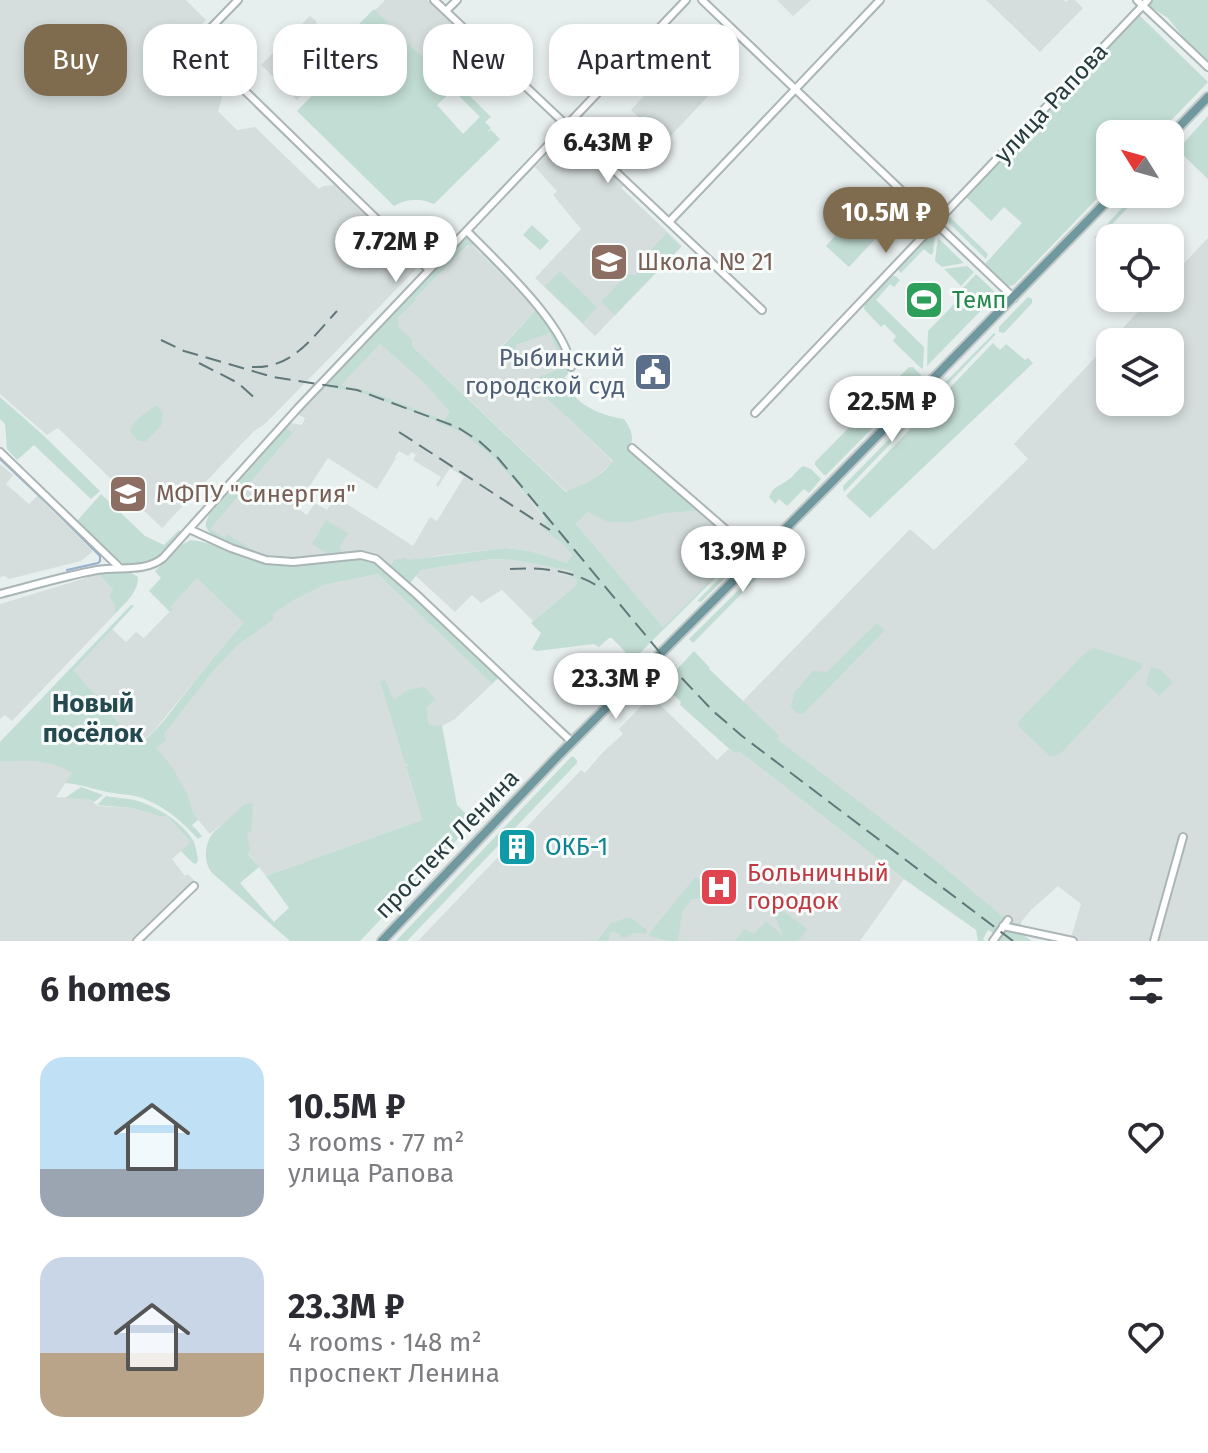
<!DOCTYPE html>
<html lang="en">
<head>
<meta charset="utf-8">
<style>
	:root { --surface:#fff; --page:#f7f7f7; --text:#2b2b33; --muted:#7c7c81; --accent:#7f6b4d }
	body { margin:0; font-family:"Fira Sans",sans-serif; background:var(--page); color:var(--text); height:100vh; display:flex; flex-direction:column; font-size:30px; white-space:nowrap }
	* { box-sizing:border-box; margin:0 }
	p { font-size:26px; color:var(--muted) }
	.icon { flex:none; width:44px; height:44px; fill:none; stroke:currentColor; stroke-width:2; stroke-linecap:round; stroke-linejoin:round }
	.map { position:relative; height:941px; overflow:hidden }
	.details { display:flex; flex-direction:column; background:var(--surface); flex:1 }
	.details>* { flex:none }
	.hud { position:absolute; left:24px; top:24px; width:800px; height:72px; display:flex; gap:16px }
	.needle { width:52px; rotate:307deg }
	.controls { position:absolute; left:1096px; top:120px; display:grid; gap:16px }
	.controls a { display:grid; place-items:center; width:88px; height:88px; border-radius:16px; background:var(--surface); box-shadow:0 4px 12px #0003; font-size:40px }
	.price { position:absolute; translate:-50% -68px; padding:0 18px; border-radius:28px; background:#fff; color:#222; font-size:26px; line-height:52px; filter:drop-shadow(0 2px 4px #0008) }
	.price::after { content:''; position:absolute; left:50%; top:48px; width:24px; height:18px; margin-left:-12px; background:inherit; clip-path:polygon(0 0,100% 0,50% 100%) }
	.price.active { background:var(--accent); color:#fff }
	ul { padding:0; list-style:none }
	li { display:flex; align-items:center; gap:24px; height:200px; padding:0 40px }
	li span { display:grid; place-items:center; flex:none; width:224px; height:160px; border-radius:24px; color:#555 }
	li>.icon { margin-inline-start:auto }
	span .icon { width:96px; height:96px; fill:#fffc; stroke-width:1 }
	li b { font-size:34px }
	h2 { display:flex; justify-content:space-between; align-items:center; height:96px; padding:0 40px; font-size:34px }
	.chip { padding:0 28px; border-radius:24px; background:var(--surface); box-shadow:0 4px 12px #0003; font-size:28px; line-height:72px }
	.chip.active { background:var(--accent); color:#fff }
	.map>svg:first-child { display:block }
	.built { fill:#d5dedd; fill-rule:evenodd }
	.green { fill:#c2ddd3; fill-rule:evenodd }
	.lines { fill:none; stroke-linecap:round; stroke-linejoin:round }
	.stream { stroke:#95afcd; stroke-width:2 }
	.minor-casing { stroke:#aab5b6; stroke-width:10 }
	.major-casing { stroke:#c3c8c9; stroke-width:12 }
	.minor { stroke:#fff; stroke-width:6 }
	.major { stroke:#70999f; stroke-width:8 }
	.rail { stroke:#62777a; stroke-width:2; stroke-dasharray:16 8; stroke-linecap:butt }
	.labels { text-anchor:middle; stroke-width:6; stroke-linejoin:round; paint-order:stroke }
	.street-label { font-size:24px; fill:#273c3f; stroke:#f7fbfa }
	.education-label { font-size:24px; fill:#785e54; stroke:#f7fbfa; text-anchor:start }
	.leisure-label { font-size:24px; fill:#27864d; stroke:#f7fbfa; text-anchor:start }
	.service-label { font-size:24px; fill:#4e5e75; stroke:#f7fbfa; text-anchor:end }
	.culture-label { font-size:24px; fill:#0d838f; stroke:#f7fbfa; text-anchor:start }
	.health-label { font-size:24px; fill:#be3a42; stroke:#f7fbfa; text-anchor:start }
	.neighbourhood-label { font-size:26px; font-weight:bold; fill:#244a50; stroke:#f7fbfa }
</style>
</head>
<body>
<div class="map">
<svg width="1208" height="941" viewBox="0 0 1208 941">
	<rect width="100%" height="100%" fill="#e7eeee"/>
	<path class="built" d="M0,0H186L206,20L195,30L198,44L191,53L220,83L222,98L218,111L237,130L255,127L319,189L323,186L334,185L413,262L417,268L266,423L254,431L162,528L58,428L47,435L0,394Z
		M385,0H427L472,43L441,75L375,10Z
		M777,0H811L793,16Z
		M986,0H1063L1066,2L1068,0H1075L1083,8L1040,52Z
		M310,16L316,21L317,26L340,45L341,54L297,100L261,65Z
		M677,60L712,92L665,142L631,110Z
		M569,132L625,184L621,188L682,246L595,336L535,278L581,229L553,195L557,191L535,167Z
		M1208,238V941H1070L1081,904L1058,886L1032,909L1021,922L1013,925L928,854L776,739L778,734L743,701L910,529L934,550L1028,459L1014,444L1151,298H1170V278ZM1110,342H1170V402H1110Z
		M469,245H472L536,310L498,350L518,368L515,359L516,345L550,333L561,364L554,371L530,381L613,462L593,480L567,492L411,345L410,338L399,328L398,318L415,300L414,298Z
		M380,344L422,381L451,412L444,420L372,392L340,385Z
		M322,387L356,391L370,396L450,426L473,439L493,457L544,517L546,522L543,528L563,544L572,555L567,563L530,551L506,548L435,556L390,565L374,554L365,553L287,559L270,558L263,556L228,535L225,538L209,530L293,433L286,427L291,423L302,425L305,418L299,415V412ZM399,451L408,456L412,452L416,455L413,460L441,477L436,485L438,487L450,468L464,477L437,521L430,517L413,546L336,497L327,510L315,503L307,515L296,507L328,458L377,489L396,458L395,457Z
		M0,464L13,475L6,484L29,504L37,496L39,497L92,550V552L81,561L9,579L5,576L0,577Z
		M697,511L716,527L737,553L663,627L576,524L588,512L632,522L666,513Z
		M491,559L513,560L567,570L574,572L577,579V584L533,621L502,590L481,603L472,595L455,612L416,576L421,570Z
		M99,574L113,590L109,595L115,606V614L12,721L5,715L0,719V604Z
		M378,574L492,684L455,719L442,726H429L427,707L407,690L394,701L385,681L408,767L406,768L422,820L266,876L248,853L247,832H251L221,826L218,827L210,834L194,815L179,780L155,748L167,740L163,735L215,669L238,645L273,620V614L294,600L324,585Z
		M197,578L245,623L220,650L153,732L137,745L74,670L112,629L126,642L136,632L144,638L172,609L171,607Z
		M651,696L717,760L728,749L734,753L740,752L904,879L860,941H418L581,770L585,773L602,753L623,734L619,729Z
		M20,760L46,762L63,767L72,773L56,797L89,799L98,806L132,808L159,816H167L192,842L172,859L185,876L188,874L196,882L134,941H0V762Z"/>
	<path class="green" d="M1151,0H1208V60L1184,38L1168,18L1149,6V3Z
		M374,9L454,88L458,84L491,117L485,122L491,128L487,132L491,130L500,139L434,204C419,198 408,198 394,206L297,111L329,78L331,80L338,74L334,69L351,48L348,35ZM453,90L480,117L463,134L437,105Z
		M1138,14L1208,82L1158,134H1110V185L1014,285L1008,286L985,266V264L1022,223L1004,207L991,221L965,196Z
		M1208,116V179L1181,153L1170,164V158Z
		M1135,194H1139L1138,197L1099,238H1094Z
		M864,204L892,230L885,237H877L849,267L826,246Z
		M950,217L988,254L986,259L947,221Z
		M532,225L549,241L540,250L523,235Z
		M932,232L935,235L933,253L931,255L924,249L901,273L898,270L899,266Z
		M667,233L681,247L615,315L601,302L627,274L635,275L639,270V262Z
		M468,236L507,275L553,329L562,343L568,361V374L565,377C567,381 567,386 570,390C581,408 605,416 624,419C631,429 636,439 628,450L744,549L633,660L612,638H609L599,647L594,644L537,651L532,649L541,633L531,623L577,584V579L572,577L573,572L567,570L513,560L491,559L421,570L410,583L390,565L392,564L394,560L406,558L408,560L506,548L530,551L567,563L572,555L563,544L542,528L546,522L544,516L493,457L463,433L421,415L356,391L322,387ZM468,245H473L536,310L498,351L519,371L515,359L516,345L550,333L561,364L554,371L529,381L613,461C599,479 586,483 566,492L412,346V339L399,328L398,318L416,300L415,298ZM380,344L422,381L450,412L444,420L372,392L341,385ZM697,511L716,527L737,553L663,627L576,524L588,512L608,522H632L666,513Z
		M938,238L964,263L942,267L935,261Z
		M967,266L974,272L961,286L944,269Z
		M560,271L597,307L583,323L545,286Z
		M976,274L997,294L927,366L928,331L966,292L963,288Z
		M890,276H895L900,280L894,287L890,284L876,300L924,347L923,367L922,369L893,341L896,336L884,324L881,327L864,309L865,303Z
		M1028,297L1032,299V303L1004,333L999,332V327Z
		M994,333L996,334L844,492L843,486Z
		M993,343L1000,350L1006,344L1025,360L1028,358L1033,363L870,518L846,496Z
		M909,367H913L922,376L921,379L826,475H824L815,465V462Z
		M0,397L43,435L100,491L91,499L34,445L17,460L7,449L5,424L0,419Z
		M156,405L163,413L161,426L146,441H139L130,432C132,421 147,412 156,405Z
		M286,427L293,433L210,529L225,538L227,534L263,556C251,552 210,540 206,527C205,522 207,520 209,515Z
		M803,466L811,469L821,479L809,493L804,489L787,506L779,499L775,504L769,497C773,486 779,487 788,480C794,476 797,470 803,466Z
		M101,494L145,536L164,545L179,530L182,532L156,560L142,564H124L114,558L109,551L77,521Z
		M326,520L348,533L340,546L341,552L327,553L312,544Z
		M191,540C225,544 252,566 287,565C321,565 359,546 388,572L499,677L492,684L378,574L324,585L294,600L273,614V620L238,645L215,669L164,734L167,740L156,748C169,761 179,778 187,794C190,803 192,812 198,820L192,825L202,836L198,839C182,821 160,802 135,796C125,794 113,794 103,791C90,788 79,784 65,783L72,773C50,759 25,760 0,762V742L131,605L134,606L74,670L137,745C156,734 170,712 184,695C203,670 223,646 244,623L197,578L171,607L173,609L170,612L149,591L161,578L155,571L181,545Z
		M746,552L745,558L701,602L697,601Z
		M768,561L771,564L693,643L689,639Z
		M128,571L138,577C138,593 125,603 115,614V606L109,595L113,590L99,574V572Z
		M877,623L885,630L803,714L797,713L791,707L794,693L813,671L827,672Z
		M1094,648L1141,663L1143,666L1062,752L1055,756H1050L1018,726L1019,721L1084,654Z
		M694,651L710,668L709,669L779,735L777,739L928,854L1006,919L995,934L988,930L983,939L985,941H978L976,930L904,879L740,752L734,753L680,705L681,702L663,684Z
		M1151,667L1161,670L1173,682L1159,696L1146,684Z
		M385,680L394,700L407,690L424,687L435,699L427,707L429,725L442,726L457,805L474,822L360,941H290L211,872C201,857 206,835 221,826L245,804L253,803L251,832L247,833L250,851L248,854L259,867L240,883L274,922L289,908L266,876L422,820L406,767L408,766L407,763H405L380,681Z
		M572,756L577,760V763L407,941H396Z
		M81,787L103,795L94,802L89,799L65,798Z
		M106,796C117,798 128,798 138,801C157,807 184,823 194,842C196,847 197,854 198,860L196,864L193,863L181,851L191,842L167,816H159L132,808L97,805Z
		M696,876L707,899H692L682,911L678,941H668L648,935Z
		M761,894L807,929L798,941H735L744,929L754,934L766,921L783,936L774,914L760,895Z
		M630,917L647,930L646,934L635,933L624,938L618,933L611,932L608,941H597L611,923Z
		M1010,922L1013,925L1021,922L1020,933L1032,941H998Z"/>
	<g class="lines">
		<path class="stream" d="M0,459L51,507L100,556V561L98,563L67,570"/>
		<defs>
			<path id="minor" d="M238,0L205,34L202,45L205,52L429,270
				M434,0L762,310
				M702,0L1014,298
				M1137,0L1208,67
				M446,11L457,0
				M669,222L880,0
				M467,231C497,262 567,326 571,367
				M755,413L1148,0
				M632,448L747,548L760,555
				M0,452L120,568
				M189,529L231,548L266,560L293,562L361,555L376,559L416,594L572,742
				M0,594C32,586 64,576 97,570C119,566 144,573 163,558L298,408L686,0
				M1003,926L1073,941
				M137,941L194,886
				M993,941L1008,920
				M1154,941L1183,837"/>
			<path id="major" d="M1170,136L1208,97
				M382,941L558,756L830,484L1114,194"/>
		</defs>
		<use href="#minor" class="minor-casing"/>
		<use href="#major" class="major-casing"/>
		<use href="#minor" class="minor"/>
		<use href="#major" class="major"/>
		<path class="rail" d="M161,340L184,351L273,377L357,390L457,427L479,441L498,458L677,673L713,711L742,736L1013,941
			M199,363L238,383L258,401
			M252,367C292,369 312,338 337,311
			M399,432L550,530
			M510,569C542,567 575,570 602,589"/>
	</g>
	<defs>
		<symbol id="school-square" viewBox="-11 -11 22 22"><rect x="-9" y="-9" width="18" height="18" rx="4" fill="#8d6e63" stroke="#f7fbfa"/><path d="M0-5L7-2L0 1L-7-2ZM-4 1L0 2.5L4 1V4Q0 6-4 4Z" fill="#fff"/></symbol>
		<symbol id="stadium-square" viewBox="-11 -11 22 22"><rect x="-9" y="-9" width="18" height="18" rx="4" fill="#2e9e5b" stroke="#f7fbfa"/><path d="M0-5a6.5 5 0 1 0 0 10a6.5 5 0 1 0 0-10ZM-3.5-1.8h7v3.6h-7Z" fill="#fff"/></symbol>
		<symbol id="civic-square" viewBox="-11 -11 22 22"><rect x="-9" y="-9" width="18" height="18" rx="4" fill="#5c6f8a" stroke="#f7fbfa"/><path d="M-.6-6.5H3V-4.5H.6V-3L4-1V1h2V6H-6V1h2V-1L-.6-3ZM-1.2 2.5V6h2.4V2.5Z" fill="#fff"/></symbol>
		<symbol id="university-square" viewBox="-11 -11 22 22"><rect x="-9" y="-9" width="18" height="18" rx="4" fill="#8d6e63" stroke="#f7fbfa"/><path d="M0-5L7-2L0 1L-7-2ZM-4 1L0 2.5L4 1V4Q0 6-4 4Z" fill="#fff"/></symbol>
		<symbol id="building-square" viewBox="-11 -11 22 22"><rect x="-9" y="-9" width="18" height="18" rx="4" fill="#0f9aa8" stroke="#f7fbfa"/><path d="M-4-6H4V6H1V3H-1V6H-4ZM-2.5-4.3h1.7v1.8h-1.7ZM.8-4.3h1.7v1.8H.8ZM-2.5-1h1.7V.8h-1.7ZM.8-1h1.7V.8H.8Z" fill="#fff"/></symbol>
		<symbol id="hospital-square" viewBox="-11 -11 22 22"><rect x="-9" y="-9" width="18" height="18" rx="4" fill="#e0444e" stroke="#f7fbfa"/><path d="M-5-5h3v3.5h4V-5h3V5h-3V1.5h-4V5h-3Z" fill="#fff"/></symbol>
	</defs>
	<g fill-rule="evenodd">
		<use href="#school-square" x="587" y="240" width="44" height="44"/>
		<use href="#stadium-square" x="902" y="278" width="44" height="44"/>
		<use href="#civic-square" x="631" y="350" width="44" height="44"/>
		<use href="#university-square" x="106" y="472" width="44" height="44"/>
		<use href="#building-square" x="495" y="825" width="44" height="44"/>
		<use href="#hospital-square" x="697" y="865" width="44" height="44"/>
	</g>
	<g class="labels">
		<g class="street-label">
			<text transform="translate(1051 103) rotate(-47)" y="8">улица Рапова</text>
			<text transform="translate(447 844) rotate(-46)" y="8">проспект Ленина</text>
		</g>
		<g class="education-label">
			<text x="637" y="270">Школа № 21</text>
			<text x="156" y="502">МФПУ "Синергия"</text>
		</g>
		<g class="leisure-label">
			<text x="952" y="308">Темп</text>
		</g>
		<g class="service-label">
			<text x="625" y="366">Рыбинский<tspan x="625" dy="28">городской суд</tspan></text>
		</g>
		<g class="culture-label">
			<text x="545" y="855">ОКБ-1</text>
		</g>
		<g class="health-label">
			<text x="747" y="881">Больничный<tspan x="747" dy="28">городок</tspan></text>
		</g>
		<g class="neighbourhood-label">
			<text x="93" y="712">Новый<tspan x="93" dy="30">посёлок</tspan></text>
		</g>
	</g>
</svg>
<div class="controls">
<a><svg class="needle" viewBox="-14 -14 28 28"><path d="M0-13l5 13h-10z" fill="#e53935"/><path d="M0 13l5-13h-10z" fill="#7c7c81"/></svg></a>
<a><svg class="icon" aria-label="locate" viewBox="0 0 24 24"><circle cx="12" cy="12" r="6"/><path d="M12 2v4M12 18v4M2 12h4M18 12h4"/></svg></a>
<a><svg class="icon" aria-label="layers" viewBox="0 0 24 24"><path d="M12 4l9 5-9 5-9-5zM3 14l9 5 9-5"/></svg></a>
</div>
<b class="price" style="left:608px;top:185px">6.43M ₽</b>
<b class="price active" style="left:886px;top:255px">10.5M ₽</b>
<b class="price" style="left:396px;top:284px">7.72M ₽</b>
<b class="price" style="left:892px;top:444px">22.5M ₽</b>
<b class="price" style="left:743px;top:594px">13.9M ₽</b>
<b class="price" style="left:616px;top:721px">23.3M ₽</b>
<div class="hud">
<a class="chip active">Buy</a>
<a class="chip">Rent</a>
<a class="chip">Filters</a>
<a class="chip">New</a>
<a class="chip">Apartment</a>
</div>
</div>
<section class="details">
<h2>6 homes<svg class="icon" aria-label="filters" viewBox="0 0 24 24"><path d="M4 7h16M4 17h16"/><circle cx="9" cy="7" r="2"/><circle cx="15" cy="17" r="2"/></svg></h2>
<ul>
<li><span style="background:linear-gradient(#bfe0f5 70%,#9aa5b1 0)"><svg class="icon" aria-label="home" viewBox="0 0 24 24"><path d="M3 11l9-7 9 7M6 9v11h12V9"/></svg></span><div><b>10.5M ₽</b><p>3 rooms · 77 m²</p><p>улица Рапова</p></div><svg class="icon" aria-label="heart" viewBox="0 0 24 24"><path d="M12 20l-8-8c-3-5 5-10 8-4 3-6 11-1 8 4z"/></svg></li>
<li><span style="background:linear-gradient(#c9d6e8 60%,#b9a48a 0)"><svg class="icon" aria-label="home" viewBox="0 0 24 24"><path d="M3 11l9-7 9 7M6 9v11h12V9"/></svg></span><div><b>23.3M ₽</b><p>4 rooms · 148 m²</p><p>проспект Ленина</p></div><svg class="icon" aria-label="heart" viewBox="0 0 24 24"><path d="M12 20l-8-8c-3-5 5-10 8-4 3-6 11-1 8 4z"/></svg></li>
</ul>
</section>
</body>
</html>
